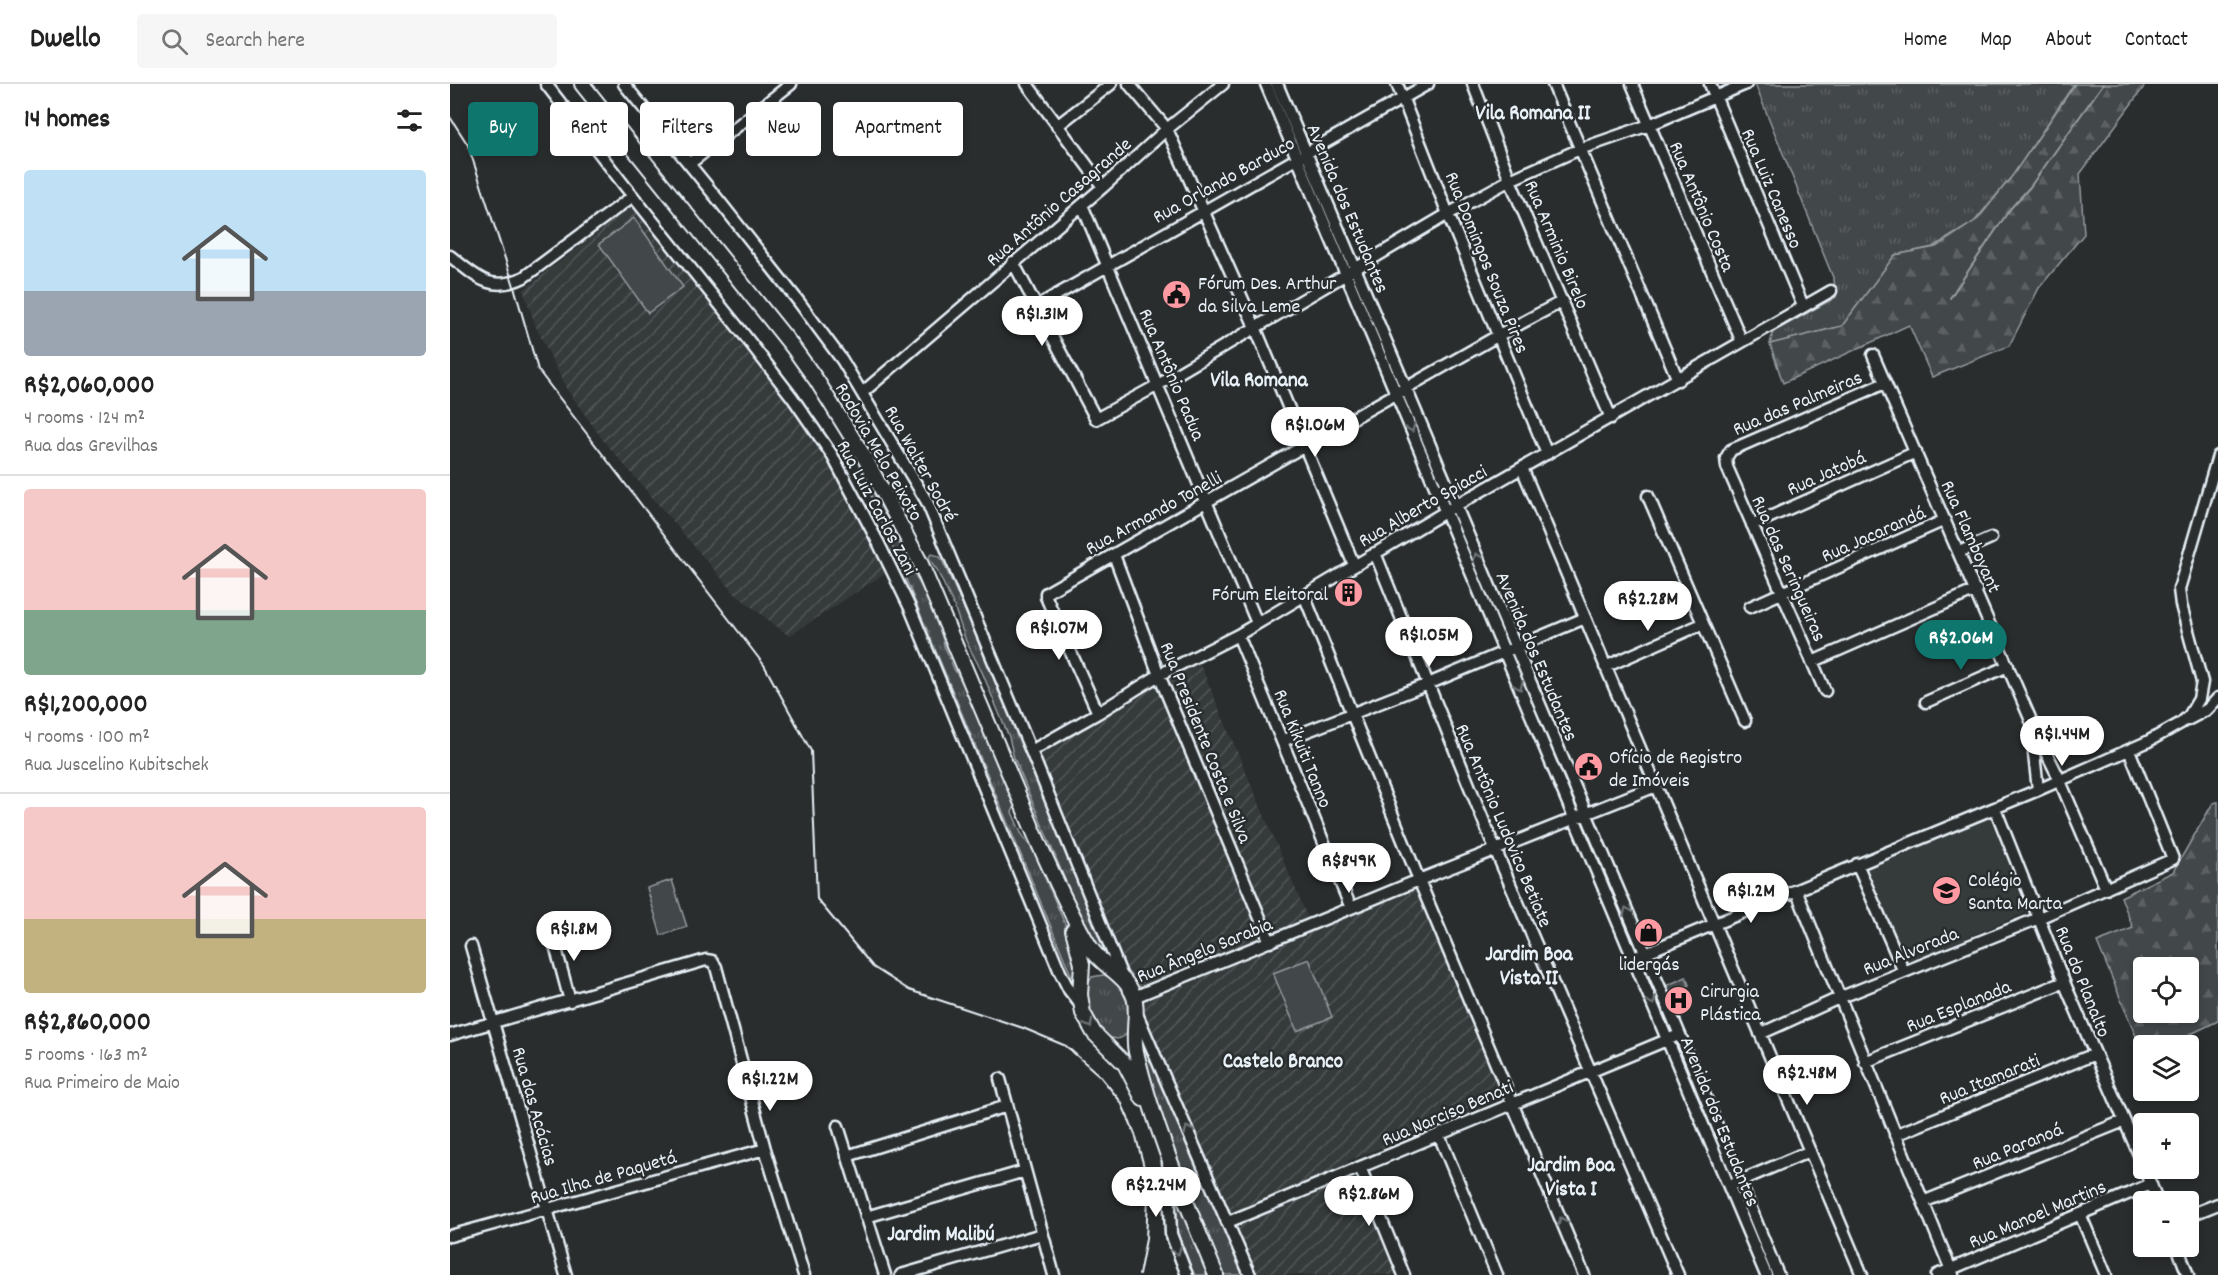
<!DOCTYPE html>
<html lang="en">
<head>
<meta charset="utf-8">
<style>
	:root { --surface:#fff; --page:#f6f6f6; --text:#222; --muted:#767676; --line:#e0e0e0; --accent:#0f766e }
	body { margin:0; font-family:Dekko,sans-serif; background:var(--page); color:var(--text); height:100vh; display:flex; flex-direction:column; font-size:22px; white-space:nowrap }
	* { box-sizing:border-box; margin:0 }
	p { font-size:20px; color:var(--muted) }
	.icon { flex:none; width:33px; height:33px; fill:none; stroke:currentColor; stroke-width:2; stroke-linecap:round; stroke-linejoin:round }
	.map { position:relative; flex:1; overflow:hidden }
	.sheet { display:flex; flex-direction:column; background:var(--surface); width:450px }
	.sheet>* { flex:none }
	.banner { position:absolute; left:18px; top:18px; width:570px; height:54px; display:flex; gap:12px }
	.tools { position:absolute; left:1683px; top:873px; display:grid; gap:12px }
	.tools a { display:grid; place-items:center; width:66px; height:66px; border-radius:6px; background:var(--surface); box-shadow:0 3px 9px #0003; font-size:30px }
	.price { position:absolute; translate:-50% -51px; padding:0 14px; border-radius:21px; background:#fff; color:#222; font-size:20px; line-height:39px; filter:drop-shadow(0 2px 3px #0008) }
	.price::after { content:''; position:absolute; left:50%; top:36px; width:18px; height:14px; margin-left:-9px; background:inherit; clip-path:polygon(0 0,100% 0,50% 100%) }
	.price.active { background:var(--accent); color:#fff }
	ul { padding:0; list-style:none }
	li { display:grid; align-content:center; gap:12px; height:318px; padding:0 24px }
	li+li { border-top:2px solid var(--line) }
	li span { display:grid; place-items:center; height:186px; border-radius:6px; color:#555 }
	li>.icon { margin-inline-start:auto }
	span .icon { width:108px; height:108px; fill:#fffc; stroke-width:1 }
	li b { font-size:26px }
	h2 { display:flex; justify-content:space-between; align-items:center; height:72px; padding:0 24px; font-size:26px }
	.chip { padding:0 21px; border-radius:6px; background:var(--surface); box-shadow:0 3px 9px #0003; font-size:21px; line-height:54px }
	.chip.active { background:var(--accent); color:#fff }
	header { display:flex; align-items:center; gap:36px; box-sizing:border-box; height:84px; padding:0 30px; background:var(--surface); border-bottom:2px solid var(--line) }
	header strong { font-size:28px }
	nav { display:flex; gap:33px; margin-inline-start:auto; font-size:21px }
	.search { width:420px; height:54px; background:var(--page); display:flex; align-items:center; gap:15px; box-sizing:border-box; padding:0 21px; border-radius:6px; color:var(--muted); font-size:22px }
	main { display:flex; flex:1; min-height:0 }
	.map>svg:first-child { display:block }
	.built { fill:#363a3b }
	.industrial { fill:url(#industrial-furrows) }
	.grass { fill:url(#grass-tufts); stroke:#959ca0; stroke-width:1.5 }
	.forest { fill:url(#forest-firs); stroke:#959ca0; stroke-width:1.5; fill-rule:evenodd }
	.garden { fill:#424648; stroke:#959ca0; stroke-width:1.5 }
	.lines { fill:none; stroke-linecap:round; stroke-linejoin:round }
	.stream { stroke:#989fa3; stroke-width:2 }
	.minor-casing { stroke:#e8f1f8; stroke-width:15 }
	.major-casing { stroke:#e8f1f8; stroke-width:18 }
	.minor { stroke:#2a2d2e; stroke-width:10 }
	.major { stroke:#2a2d2e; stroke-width:14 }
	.rail { stroke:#e8f1f8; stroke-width:2 }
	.oneway { stroke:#6c7275 }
	.labels { text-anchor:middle; stroke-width:5; stroke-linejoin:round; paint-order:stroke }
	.street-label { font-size:20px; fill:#e8f1f8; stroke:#2a2d2e }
	.poi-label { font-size:20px; fill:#e8f1f8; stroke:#2a2d2e; text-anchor:start }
	.neighbourhood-label { font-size:21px; font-weight:bold; fill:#e8f1f8; stroke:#2a2d2e }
</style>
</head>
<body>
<header>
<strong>Dwello</strong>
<div class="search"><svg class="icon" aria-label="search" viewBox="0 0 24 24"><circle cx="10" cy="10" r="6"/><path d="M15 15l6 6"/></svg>Search here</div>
<nav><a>Home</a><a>Map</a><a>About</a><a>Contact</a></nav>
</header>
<main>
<section class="sheet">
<h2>14 homes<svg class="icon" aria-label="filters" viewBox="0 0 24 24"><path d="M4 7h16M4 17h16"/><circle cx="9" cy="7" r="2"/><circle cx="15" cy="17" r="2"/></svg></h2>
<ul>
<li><span style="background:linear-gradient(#bfe0f5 65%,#9aa5b1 0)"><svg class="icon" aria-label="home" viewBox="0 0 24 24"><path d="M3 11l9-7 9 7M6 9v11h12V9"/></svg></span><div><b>R$2,060,000</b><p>4 rooms · 124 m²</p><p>Rua das Grevilhas</p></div></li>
<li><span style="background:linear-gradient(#f6c9c9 65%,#7fa58c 0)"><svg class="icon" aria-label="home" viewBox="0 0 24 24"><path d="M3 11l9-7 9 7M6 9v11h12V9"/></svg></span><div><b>R$1,200,000</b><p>4 rooms · 100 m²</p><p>Rua Juscelino Kubitschek</p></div></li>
<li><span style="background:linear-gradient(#f6c9c9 60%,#c2b280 0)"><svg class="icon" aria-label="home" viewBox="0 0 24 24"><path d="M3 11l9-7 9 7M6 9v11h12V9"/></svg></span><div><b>R$2,860,000</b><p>5 rooms · 163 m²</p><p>Rua Primeiro de Maio</p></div></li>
</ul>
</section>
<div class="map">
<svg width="1768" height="1191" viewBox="0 0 1768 1191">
	<defs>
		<pattern id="industrial-furrows" width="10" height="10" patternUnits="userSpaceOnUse" patternTransform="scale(1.5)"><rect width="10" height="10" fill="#363a3b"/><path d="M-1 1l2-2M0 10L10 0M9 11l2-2" fill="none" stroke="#535758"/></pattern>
		<pattern id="grass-tufts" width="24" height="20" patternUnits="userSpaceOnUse" patternTransform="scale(1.5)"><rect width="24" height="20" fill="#424648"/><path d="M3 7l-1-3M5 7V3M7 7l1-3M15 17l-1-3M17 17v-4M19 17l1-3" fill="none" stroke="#5d6163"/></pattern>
		<pattern id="forest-firs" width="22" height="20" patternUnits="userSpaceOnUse" patternTransform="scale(1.5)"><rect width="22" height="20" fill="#424648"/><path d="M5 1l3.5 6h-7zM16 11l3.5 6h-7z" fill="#5d6163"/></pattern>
	</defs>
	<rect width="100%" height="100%" fill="#2a2d2e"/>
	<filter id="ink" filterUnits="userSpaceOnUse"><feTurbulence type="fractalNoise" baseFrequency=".0167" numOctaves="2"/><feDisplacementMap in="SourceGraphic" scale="12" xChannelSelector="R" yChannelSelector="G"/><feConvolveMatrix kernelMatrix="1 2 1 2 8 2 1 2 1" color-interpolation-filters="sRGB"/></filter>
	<g filter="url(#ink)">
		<path class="built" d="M1540,733L1577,828L1457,879L1417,784Z"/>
		<path class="industrial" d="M183,121L360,346L376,371L437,488L339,552L285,510L153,356L116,304L86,243L73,206Z
			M748,575L862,844L968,801L1055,1013L898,1077L947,1191H800L582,667Z"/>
		<path class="grass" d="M1305,0H1624L1563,91L1524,138L1483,163L1445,171L1392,242L1320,260L1323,248L1386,213L1384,196Z
			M413,388L488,536L494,561L504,585L519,609L565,722L562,728L571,749L584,768L626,866L627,893L624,898L412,390Z
			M481,470L489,472L492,476L529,557L664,878H657L644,862L624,817L564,674L559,653L532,588L516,557L504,522L486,484L484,483L479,473Z
			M653,891C685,895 693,970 656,952C641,936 628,912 642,893Z
			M685,939L796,1191H772L707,1040Z
			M721,1085L766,1191H744L725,1146Z"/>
		<path class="forest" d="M1625,0H1696L1630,90L1634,150L1589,204L1559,262L1482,293L1459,241L1333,299L1320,260L1392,242L1445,171L1486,163L1528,135L1563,91Z
			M1768,718V937L1718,961L1694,962L1693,969L1647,858L1683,844L1671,813L1723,788L1763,719ZM1694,884H1738V928H1694Z"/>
		<path class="garden" d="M184,134L233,203L198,229L149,160Z
			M222,796L237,843L211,851L197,804Z
			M859,875L882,933L847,947L823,889Z
			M1236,893L1239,901L1219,909L1216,902Z"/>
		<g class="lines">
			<path class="stream" d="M1500,214L1560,125L1580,103L1653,0"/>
			<defs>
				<path id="minor" d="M96,0L174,101L295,252L342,313L382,371L428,458L460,524L610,888L619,906L630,920
					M174,0L270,118L349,218L392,276L477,418L581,667L673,895
					M577,0L653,103
					M679,0L717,45L805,243L904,481
					M816,0L1316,1191
					M827,0L1230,951L1328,1191
					M947,0L998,130L1097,370
					M1023,0L1060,96L1161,334
					M1103,0L1228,296
					M1182,0L1292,258
					M1260,0L1353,222
					M607,42L661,0
					M239,80L341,0
					M632,121L807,539
					M0,172C26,192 40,210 74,193L183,112
					M563,178L646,335L708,301L998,130L1060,96L1130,65L1199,41L1296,0
					M587,222L978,0
					M1423,271L1586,648L1607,690L1656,805
					M412,309L653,103L717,45L773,0
					M1072,384L1412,1191
					M1198,412L1295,637
					M1302,441L1466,368
					M1509,468L1541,454
					M925,469L1045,765L1228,1191
					M664,471L709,591L820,858
					M854,511L969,796L1134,1191
					M1300,523L1495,436
					M788,551L901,824
					M1362,578L1526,506
					M1155,583L1252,540
					M1375,607L1277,383L1276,374L1281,366L1435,299
					M1476,618L1558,582
					M648,629L596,513V509L1049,251L1113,217
					M1737,636L1758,625L1768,614
					M1586,648L1584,670L1588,706
					M832,657L978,600L1135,534
					M581,667L648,629L709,591L788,551L1005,422L1381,207
					M1545,724L1614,898L1694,1082
					M1407,780L1454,888
					M1346,806L1503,1191
					M101,846L120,917
					M21,862L116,1191
					M1190,871L1588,706L1697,658L1731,639L1739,632L1749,615L1752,598L1731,521L1729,505L1768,372
					M684,913L969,796L1206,702
					M687,930L800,1191
					M1310,950L1389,914L1589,834L1723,775L1679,666
					M0,951L256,876L262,877L266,883L315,1065L354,1191
					M1415,978L1614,898
					M550,995L604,1191
					M388,1042L435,1191
					M989,1051L1047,1191
					M1445,1051L1645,970
					M397,1072L557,1022
					M718,1077L721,1150L737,1191
					M910,1083L954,1191
					M1694,1084L1708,1118
					M1283,1100L1360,1067
					M1473,1118L1674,1037
					M1630,1130L1656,1191
					M1738,1132L1768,1120
					M416,1133L575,1087
					M778,1138L1224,953
					M0,1152L315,1065
					M1727,1162L1738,1191
					M451,1191L592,1150
					M1487,1191L1701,1100"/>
				<path id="major" d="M132,0L342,262L367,297L416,376L470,478L589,760C605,794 620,830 640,863C652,883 676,890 684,913C689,928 682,949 686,968C704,1044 736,1118 766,1191
					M623,846L632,880L630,911L633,929L644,949L675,980L693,1015"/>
			</defs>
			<use href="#minor" class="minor-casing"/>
			<use href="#major" class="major-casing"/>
			<use href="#minor" class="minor"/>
			<use href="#major" class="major"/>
			<path class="rail" d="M0,33L18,61L63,199L88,286L314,581L361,667L367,815L423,883L459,906L573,944L616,962L650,992L671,1018L685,1050L693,1079L698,1113L696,1155L689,1191"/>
		</g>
		<defs><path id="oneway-chevron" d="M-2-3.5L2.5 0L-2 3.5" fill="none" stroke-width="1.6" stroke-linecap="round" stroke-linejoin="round" transform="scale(1.5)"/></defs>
		<g class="oneway">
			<use href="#oneway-chevron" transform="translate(961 344) rotate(68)"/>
			<use href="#oneway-chevron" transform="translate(1027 473) rotate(-113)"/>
			<use href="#oneway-chevron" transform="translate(1069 602) rotate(67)"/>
			<use href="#oneway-chevron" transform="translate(1177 827) rotate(-113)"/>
			<use href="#oneway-chevron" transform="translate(1202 917) rotate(67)"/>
			<use href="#oneway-chevron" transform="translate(639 940) rotate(60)"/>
			<use href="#oneway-chevron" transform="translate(738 1046) rotate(-114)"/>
			<use href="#oneway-chevron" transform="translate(1112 1137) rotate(-113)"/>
			<use href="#oneway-chevron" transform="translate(727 1167) rotate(68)"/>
		</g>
	</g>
	<defs>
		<symbol id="civic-disc" viewBox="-11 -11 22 22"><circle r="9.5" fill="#ff9aa2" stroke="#2a2d2e"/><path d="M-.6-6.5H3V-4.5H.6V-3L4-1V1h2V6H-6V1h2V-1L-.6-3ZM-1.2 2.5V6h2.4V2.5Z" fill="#111"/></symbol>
		<symbol id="building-disc" viewBox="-11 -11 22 22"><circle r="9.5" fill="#ff9aa2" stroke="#2a2d2e"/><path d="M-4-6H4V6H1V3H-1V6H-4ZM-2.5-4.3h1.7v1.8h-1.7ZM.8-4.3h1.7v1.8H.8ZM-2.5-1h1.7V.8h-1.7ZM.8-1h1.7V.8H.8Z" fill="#111"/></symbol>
		<symbol id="school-disc" viewBox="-11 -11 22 22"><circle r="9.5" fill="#ff9aa2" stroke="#2a2d2e"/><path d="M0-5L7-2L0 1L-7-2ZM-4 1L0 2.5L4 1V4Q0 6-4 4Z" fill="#111"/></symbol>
		<symbol id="shop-disc" viewBox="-11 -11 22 22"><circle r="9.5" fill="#ff9aa2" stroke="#2a2d2e"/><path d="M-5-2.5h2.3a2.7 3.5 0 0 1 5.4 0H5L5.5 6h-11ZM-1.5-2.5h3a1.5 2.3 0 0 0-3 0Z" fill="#111"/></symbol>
		<symbol id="hospital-disc" viewBox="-11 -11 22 22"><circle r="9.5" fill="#ff9aa2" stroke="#2a2d2e"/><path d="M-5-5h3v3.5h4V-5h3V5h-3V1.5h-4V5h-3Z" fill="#111"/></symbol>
	</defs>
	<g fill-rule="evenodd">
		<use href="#civic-disc" x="710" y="194" width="33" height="33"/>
		<use href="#building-disc" x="882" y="492" width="33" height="33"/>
		<use href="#civic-disc" x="1122" y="666" width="33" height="33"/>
		<use href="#school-disc" x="1480" y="790" width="33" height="33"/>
		<use href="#shop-disc" x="1182" y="832" width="33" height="33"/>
		<use href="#hospital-disc" x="1212" y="900" width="33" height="33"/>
	</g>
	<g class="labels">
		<g class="street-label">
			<text transform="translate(773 95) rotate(-29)" y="7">Rua Orlando Barduco</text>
			<text transform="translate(1323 104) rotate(67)" y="7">Rua Luiz Canesso</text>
			<text transform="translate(608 117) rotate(-41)" y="7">Rua Antônio Casagrande</text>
			<text transform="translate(1253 122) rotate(67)" y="7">Rua Antônio Costa</text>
			<text transform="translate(899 124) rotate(67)" y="7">Avenida dos Estudantes</text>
			<text transform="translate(1108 160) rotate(67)" y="7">Rua Arminio Birelo</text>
			<text transform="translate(1038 178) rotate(68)" y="7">Rua Domingos Souza Pires</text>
			<text transform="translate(723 290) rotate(67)" y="7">Rua Antônio Padua</text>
			<text transform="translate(1347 318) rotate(-23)" y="7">Rua das Palmeiras</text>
			<text transform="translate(430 367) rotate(60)" y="7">Rodovia Melo Peixoto</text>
			<text transform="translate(472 379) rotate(61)" y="7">Rua Walter Sodré</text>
			<text transform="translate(1376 388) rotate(-24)" y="7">Rua Jatobá</text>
			<text transform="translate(972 421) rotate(-30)" y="7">Rua Alberto Spiacci</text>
			<text transform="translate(428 423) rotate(62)" y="7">Rua Luiz Carlos Zani</text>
			<text transform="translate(703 428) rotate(-29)" y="7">Rua Armando Tonelli</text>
			<text transform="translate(1423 449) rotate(-24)" y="7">Rua Jacarandá</text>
			<text transform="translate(1522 452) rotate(66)" y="7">Rua Flamboyant</text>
			<text transform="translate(1340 484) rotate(66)" y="7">Rua das Seringueiras</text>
			<text transform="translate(1088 572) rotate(67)" y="7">Avenida dos Estudantes</text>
			<text transform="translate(757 658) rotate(68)" y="7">Rua Presidente Costa e Silva</text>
			<text transform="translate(854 664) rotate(68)" y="7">Rua Kikuiti Tanno</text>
			<text transform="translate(1055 741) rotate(67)" y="7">Rua Antônio Ludovico Betiate</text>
			<text transform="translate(754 865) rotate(-22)" y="7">Rua Ângelo Sarabia</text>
			<text transform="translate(1460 866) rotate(-22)" y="7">Rua Alvorada</text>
			<text transform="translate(1634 897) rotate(68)" y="7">Rua do Planalto</text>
			<text transform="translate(1508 921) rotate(-22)" y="7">Rua Esplanada</text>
			<text transform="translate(1539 994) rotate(-22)" y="7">Rua Itamarati</text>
			<text transform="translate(86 1022) rotate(74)" y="7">Rua das Acácias</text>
			<text transform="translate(997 1028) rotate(-23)" y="7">Rua Narciso Benati</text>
			<text transform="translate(1271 1037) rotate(68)" y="7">Avenida dos Estudantes</text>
			<text transform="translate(1567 1061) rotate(-22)" y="7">Rua Paranoá</text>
			<text transform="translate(153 1092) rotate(-16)" y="7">Rua Ilha de Paquetá</text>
			<text transform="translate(1587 1129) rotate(-23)" y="7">Rua Manoel Martins</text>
		</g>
		<g class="poi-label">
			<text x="748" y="205">Fórum Des. Arthur<tspan x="748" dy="23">da Silva Leme</tspan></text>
			<text x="878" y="516" text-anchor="end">Fórum Eleitoral</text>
			<text x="1159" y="679">Ofício de Registro<tspan x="1159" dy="23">de Imóveis</tspan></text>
			<text x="1518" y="802">Colégio<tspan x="1518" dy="23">Santa Marta</tspan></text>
			<text x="1199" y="886" text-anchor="middle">lidergás</text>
			<text x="1250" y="913">Cirurgia<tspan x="1250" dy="23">Plástica</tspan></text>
		</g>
		<g class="neighbourhood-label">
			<text x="1083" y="35">Vila Romana II</text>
			<text x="809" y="302">Vila Romana</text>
			<text x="1079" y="876">Jardim Boa<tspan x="1079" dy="24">Vista II</tspan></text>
			<text x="833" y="983">Castelo Branco</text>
			<text x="1121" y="1087">Jardim Boa<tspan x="1121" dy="24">Vista I</tspan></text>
			<text x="491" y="1156">Jardim Malibú</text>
		</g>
	</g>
</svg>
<div class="tools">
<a><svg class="icon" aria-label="locate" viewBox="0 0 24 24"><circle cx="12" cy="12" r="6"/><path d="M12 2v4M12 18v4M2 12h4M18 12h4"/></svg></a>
<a><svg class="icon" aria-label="layers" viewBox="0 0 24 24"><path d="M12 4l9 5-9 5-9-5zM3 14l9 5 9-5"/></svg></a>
<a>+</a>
<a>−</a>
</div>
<b class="price" style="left:592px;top:263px">R$1.31M</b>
<b class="price" style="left:865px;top:374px">R$1.06M</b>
<b class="price" style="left:1198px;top:548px">R$2.28M</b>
<b class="price" style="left:609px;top:577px">R$1.07M</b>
<b class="price" style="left:979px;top:584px">R$1.05M</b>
<b class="price active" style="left:1511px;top:587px">R$2.06M</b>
<b class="price" style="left:1612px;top:683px">R$1.44M</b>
<b class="price" style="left:899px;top:810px">R$849K</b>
<b class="price" style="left:1301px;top:840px">R$1.2M</b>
<b class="price" style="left:124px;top:878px">R$1.8M</b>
<b class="price" style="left:1357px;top:1022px">R$2.48M</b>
<b class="price" style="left:320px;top:1028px">R$1.22M</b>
<b class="price" style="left:706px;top:1134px">R$2.24M</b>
<b class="price" style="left:919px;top:1143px">R$2.86M</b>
<div class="banner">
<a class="chip active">Buy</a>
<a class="chip">Rent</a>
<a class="chip">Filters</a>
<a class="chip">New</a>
<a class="chip">Apartment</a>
</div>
</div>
</main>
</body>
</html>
